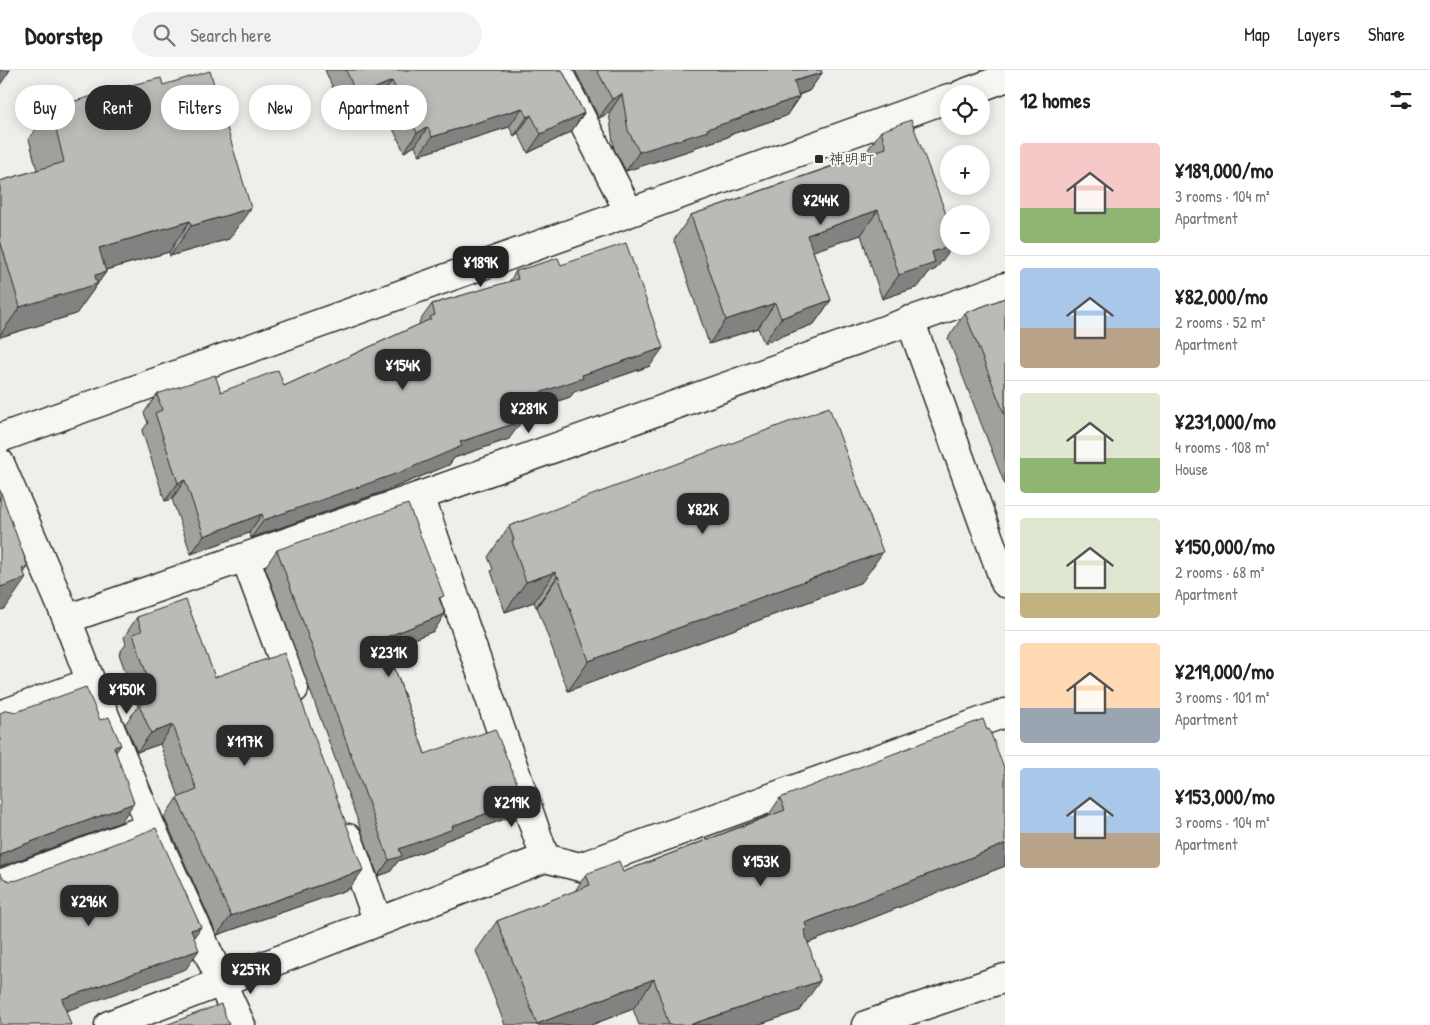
<!DOCTYPE html>
<html lang="en">
<head>
<meta charset="utf-8">
<style>
	:root { --surface:#fff; --page:#f2f2f2; --text:#222; --muted:#767676; --line:#e0e0e0; --accent:#2b2b2b }
	body { margin:0; font-family:"Patrick Hand","Klee One",sans-serif; background:var(--page); color:var(--text); height:100vh; display:flex; flex-direction:column; font-size:19px; white-space:nowrap }
	* { box-sizing:border-box; margin:0 }
	p { font-size:16px; color:var(--muted) }
	.icon { flex:none; width:28px; height:28px; fill:none; stroke:currentColor; stroke-width:2; stroke-linecap:round; stroke-linejoin:round }
	.map { position:relative; flex:1; overflow:hidden }
	.side { display:flex; flex-direction:column; background:var(--surface); width:425px }
	.side>* { flex:none }
	.hud { position:absolute; left:15px; top:15px; width:475px; height:45px; display:flex; gap:10px }
	.fabs { position:absolute; left:940px; top:15px; display:grid; gap:10px }
	.fabs a { display:grid; place-items:center; width:50px; height:50px; border-radius:50%; background:var(--surface); box-shadow:0 2px 12px #0003; font-size:25px }
	.price { position:absolute; translate:-50% -42px; padding:0 11px; border-radius:10px; background:var(--accent); color:#fff; font-size:16px; line-height:32px; filter:drop-shadow(0 1px 2px #0008) }
	.price::after { content:''; position:absolute; left:50%; top:30px; width:15px; height:11px; margin-left:-8px; background:inherit; clip-path:polygon(0 0,100% 0,50% 100%) }
	.price.on { background:#222; color:#fff }
	ul { padding:0; list-style:none }
	li { display:flex; align-items:center; gap:15px; height:125px; padding:0 15px }
	li+li { border-top:1px solid var(--line) }
	li span { display:grid; place-items:center; flex:none; width:140px; height:100px; border-radius:5px; color:#555 }
	li>.icon { margin-inline-start:auto }
	span .icon { width:60px; height:60px; fill:#fffc; stroke-width:1 }
	li b { font-size:21px }
	h2 { display:flex; justify-content:space-between; align-items:center; height:60px; padding:0 15px; font-size:21px }
	.chip { padding:0 18px; border-radius:22px; background:var(--surface); box-shadow:0 2px 12px #0003; font-size:18px; line-height:45px }
	.chip.on { background:var(--accent); color:#fff }
	header { display:flex; align-items:center; gap:30px; box-sizing:border-box; height:70px; padding:0 25px; background:var(--surface); border-bottom:1px solid var(--line) }
	header strong { font-size:24px }
	nav { display:flex; gap:28px; margin-inline-start:auto; font-size:18px }
	.search { width:350px; height:45px; background:var(--page); display:flex; align-items:center; gap:12px; box-sizing:border-box; padding:0 18px; border-radius:28px; color:var(--muted); font-size:19px }
	main { display:flex; flex:1; min-height:0 }
	.map>svg:first-child { display:block }
	.lines { fill:none; stroke-linecap:round; stroke-linejoin:round }
	.minor-casing { stroke:#2b2b2b; stroke-width:31 }
	.minor { stroke:#f6f6f2; stroke-width:28 }
	.wall { fill:#a0a09d; stroke:#2b2b2b }
	.shaded-wall { fill:#828280; stroke:#2b2b2b }
	.building { fill:#babab7; stroke:#2b2b2b }
	.poi-dot { fill:#2b2b2b; stroke:#f6f6f2; stroke-width:2 }
	.labels { text-anchor:middle; stroke-width:4; stroke-linejoin:round; paint-order:stroke }
	.poi-label { font-size:15px; fill:#2b2b2b; stroke:#f6f6f2; text-anchor:start }
</style>
</head>
<body>
<header>
<strong>Doorstep</strong>
<div class="search"><svg class="icon" aria-label="search" viewBox="0 0 24 24"><circle cx="10" cy="10" r="6"/><path d="M15 15l6 6"/></svg>Search here</div>
<nav><a>Map</a><a>Layers</a><a>Share</a></nav>
</header>
<main>
<div class="map">
<svg width="1005" height="955" viewBox="0 0 1005 955">
	<rect width="100%" height="100%" fill="#eeeeea"/>
	<filter id="ink" filterUnits="userSpaceOnUse"><feTurbulence type="fractalNoise" baseFrequency=".02" numOctaves="2"/><feDisplacementMap in="SourceGraphic" scale="10" xChannelSelector="R" yChannelSelector="G"/><feConvolveMatrix kernelMatrix="1 2 1 2 8 2 1 2 1" color-interpolation-filters="sRGB"/></filter>
	<g filter="url(#ink)">
		<g class="lines">
			<defs>
				<path id="minor" d="M557,0L629,142
					M962,24L1005,8
					M910,250L1005,513
					M0,368L949,28
					M0,393L67,549L91,612L151,757L241,955
					M245,487L294,619
					M67,549L420,426L1005,217
					M0,645L91,612
					M348,768L378,852
					M545,788L580,797L1005,643
					M0,814L151,757
					M109,955L545,788L420,426
					M866,955L1005,908"/>
			</defs>
			<use href="#minor" class="minor-casing"/>
			<use href="#minor" class="minor"/>
		</g>
		<path class="wall" d="M325,0H562L584,43L571,62L528,83L518,63L514,66L509,57L419,85L415,76L404,82L379,29L344,44Z
			M575,0H821L822,3L809,21L799,25V27L786,46L729,65L728,67L696,77L694,79L626,101L614,79L609,43L599,48Z
			M163,15L229,169L170,186L169,182L106,200V202L76,244L0,267V111L37,100L29,69L51,38Z
			M881,61L949,152L946,156L936,199L929,202L918,217L882,229L861,165L813,181L831,230L814,254L764,273L758,258L709,274L674,170L691,145L864,85Z
			M561,195L650,296L574,322L570,327L520,344L509,369L454,388L449,395L388,420L251,468L249,463L191,484L172,429L165,431L142,361L148,353L144,343L157,324L221,322L284,316L420,254L419,252L432,234L509,212L516,201Z
			M1005,228V415L948,268L965,243Z
			M509,456L862,512L568,621L537,537H536L534,532L505,542L491,501L493,499L488,487Z
			M277,480L440,531L434,561L388,579L425,684L524,730L513,746L444,771L441,775L398,791L390,802L378,806L265,497Z
			M137,547L215,607L349,819L217,865L164,747L177,728L179,727L160,674L137,682L125,654L138,637L119,584L126,574L124,567Z
			M780,728L1005,796L808,873L799,941L757,955H639L633,939L591,955H505L476,881L497,851L575,821L586,804L623,802L768,746Z"/>
		<path class="shaded-wall" d="M0,0H10L0,15Z
			M822,3L809,21L781,30L794,11Z
			M392,11L379,29L344,44L357,26Z
			M622,24L609,43L599,48L612,29Z
			M799,27L786,46L729,65L728,67L696,77L694,79L626,101L639,82L741,47Z
			M522,38L509,57L419,85L432,67Z
			M584,43L571,62L528,83L541,64Z
			M531,45L518,63L514,66L527,47Z
			M428,57L415,76L404,82L417,63Z
			M251,138L229,169L170,186L191,156Z
			M878,140L861,165L790,189L807,165Z
			M190,151L169,182L77,208L99,178Z
			M950,176H953L936,199L929,202L918,217L882,229L899,205L932,182Z
			M106,202L76,244L0,267V265L20,237L95,205Z
			M831,230L814,254L764,273L781,248Z
			M775,233L758,258L709,274L726,250Z
			M663,278L650,296L574,322L570,327L502,349L515,331L582,305Z
			M522,351L509,369L454,388L449,395L388,420L251,468L264,450L460,372Z
			M185,410L172,429L165,431L178,413Z
			M262,444L249,463L191,484L204,466Z
			M883,482L862,512L568,621L589,591Z
			M28,497L18,511L26,508L5,539L0,540V517L22,498Z
			M555,502L534,532L505,542L526,512Z
			M558,506L537,537H536L557,507Z
			M445,544L434,561L373,585L384,568Z
			M173,655L160,674L137,682L151,663Z
			M121,675L108,693L114,677Z
			M524,730L513,746L444,771L441,775L398,791L390,802L378,806L389,790L399,779L452,756Z
			M134,733L121,752L0,797V787L7,781Z
			M1005,774V796L793,879L805,853Z
			M363,800L349,819L217,865L231,846Z
			M201,857L188,876L191,860Z
			M199,880L186,899L49,947L62,929Z
			M654,909L633,939L591,955H536L537,954Z
			M820,911L799,941L757,955H689Z"/>
		<path class="building" d="M346,0H562L584,43L541,64L531,45L527,47L522,38L432,67L428,57L417,63L392,11L357,26Z
			M597,0H821L822,3L794,11L799,27L741,47V48L707,59L708,61L639,82L628,60L622,24L612,29Z
			M210,1L251,138L191,156L190,151L99,178L106,202L95,205L97,214L20,237L0,170V111L64,92L51,38L127,16L161,8L163,15Z
			M911,50L949,152L946,154L949,162V176H950L932,182L935,193L899,205L878,140L807,165L831,230L781,248L775,233L726,250L691,145L886,78L881,61Z
			M626,173L663,278L582,305L583,308L515,331L522,351L460,372L462,376L401,402L264,450L262,444L204,466L185,410L178,413L155,343L162,340L157,324L215,305L221,322L278,300L284,316L431,249L430,247L435,245L432,234L518,209L516,201L558,188L561,195Z
			M1005,228V346L965,243Z
			M829,337L883,482L589,591L558,506L557,507L555,502L526,512L512,471L514,470L509,456Z
			M0,420L28,497L22,498L26,508L0,517Z
			M408,434L444,526L439,528L445,544L384,568L425,684L495,659L524,730L452,756L453,759L399,779L402,786L389,790L277,480Z
			M186,530L215,607L284,583L363,800L231,846L177,728L197,720L173,655L151,663L139,635L155,629L133,564L142,561L137,547Z
			M86,617L100,650L109,647L121,675L114,677L134,733L7,781L1,785L0,788V643L7,640L16,642Z
			M983,649L987,660L989,659L1005,700V774L805,853L807,859L804,860L820,911L689,955H669L654,909L537,954L497,851L590,815L586,804L619,791L623,802L785,740L780,728Z
			M156,758L201,857L191,860L199,880L62,929L71,955H0V803L3,808L10,811L18,810Z
			M221,934L229,955H166Z"/>
	</g>
	<rect class="poi-dot" x="814" y="84" width="10" height="10" rx="2.5"/>
	<g class="labels">
		<g class="poi-label">
			<text x="829" y="94">神明町</text>
		</g>
	</g>
</svg>
<div class="fabs">
<a><svg class="icon" aria-label="locate" viewBox="0 0 24 24"><circle cx="12" cy="12" r="6"/><path d="M12 2v4M12 18v4M2 12h4M18 12h4"/></svg></a>
<a>+</a>
<a>−</a>
</div>
<b class="price" style="left:821px;top:156px">¥244K</b>
<b class="price on" style="left:481px;top:218px">¥189K</b>
<b class="price" style="left:403px;top:321px">¥154K</b>
<b class="price" style="left:529px;top:364px">¥281K</b>
<b class="price" style="left:703px;top:465px">¥82K</b>
<b class="price" style="left:389px;top:608px">¥231K</b>
<b class="price" style="left:127px;top:645px">¥150K</b>
<b class="price" style="left:245px;top:697px">¥117K</b>
<b class="price" style="left:512px;top:758px">¥219K</b>
<b class="price" style="left:761px;top:817px">¥153K</b>
<b class="price" style="left:89px;top:857px">¥296K</b>
<b class="price" style="left:251px;top:925px">¥257K</b>
<div class="hud">
<a class="chip">Buy</a>
<a class="chip on">Rent</a>
<a class="chip">Filters</a>
<a class="chip">New</a>
<a class="chip">Apartment</a>
</div>
</div>
<section class="side">
<h2>12 homes<svg class="icon" aria-label="filters" viewBox="0 0 24 24"><path d="M4 7h16M4 17h16"/><circle cx="9" cy="7" r="2"/><circle cx="15" cy="17" r="2"/></svg></h2>
<ul>
<li><span style="background:linear-gradient(#f6c9c9 65%,#8fb573 0)"><svg class="icon" aria-label="home" viewBox="0 0 24 24"><path d="M3 11l9-7 9 7M6 9v11h12V9"/></svg></span><div><b>¥189,000/mo</b><p>3 rooms · 104 m²</p><p>Apartment</p></div></li>
<li><span style="background:linear-gradient(#a9c7e8 60%,#b9a48a 0)"><svg class="icon" aria-label="home" viewBox="0 0 24 24"><path d="M3 11l9-7 9 7M6 9v11h12V9"/></svg></span><div><b>¥82,000/mo</b><p>2 rooms · 52 m²</p><p>Apartment</p></div></li>
<li><span style="background:linear-gradient(#dfe7d0 65%,#8fb573 0)"><svg class="icon" aria-label="home" viewBox="0 0 24 24"><path d="M3 11l9-7 9 7M6 9v11h12V9"/></svg></span><div><b>¥231,000/mo</b><p>4 rooms · 108 m²</p><p>House</p></div></li>
<li><span style="background:linear-gradient(#dfe7d0 75%,#c2b280 0)"><svg class="icon" aria-label="home" viewBox="0 0 24 24"><path d="M3 11l9-7 9 7M6 9v11h12V9"/></svg></span><div><b>¥150,000/mo</b><p>2 rooms · 68 m²</p><p>Apartment</p></div></li>
<li><span style="background:linear-gradient(#ffd9b3 65%,#9aa5b1 0)"><svg class="icon" aria-label="home" viewBox="0 0 24 24"><path d="M3 11l9-7 9 7M6 9v11h12V9"/></svg></span><div><b>¥219,000/mo</b><p>3 rooms · 101 m²</p><p>Apartment</p></div></li>
<li><span style="background:linear-gradient(#a9c7e8 65%,#b9a48a 0)"><svg class="icon" aria-label="home" viewBox="0 0 24 24"><path d="M3 11l9-7 9 7M6 9v11h12V9"/></svg></span><div><b>¥153,000/mo</b><p>3 rooms · 104 m²</p><p>Apartment</p></div></li>
</ul>
</section>
</main>
</body>
</html>
